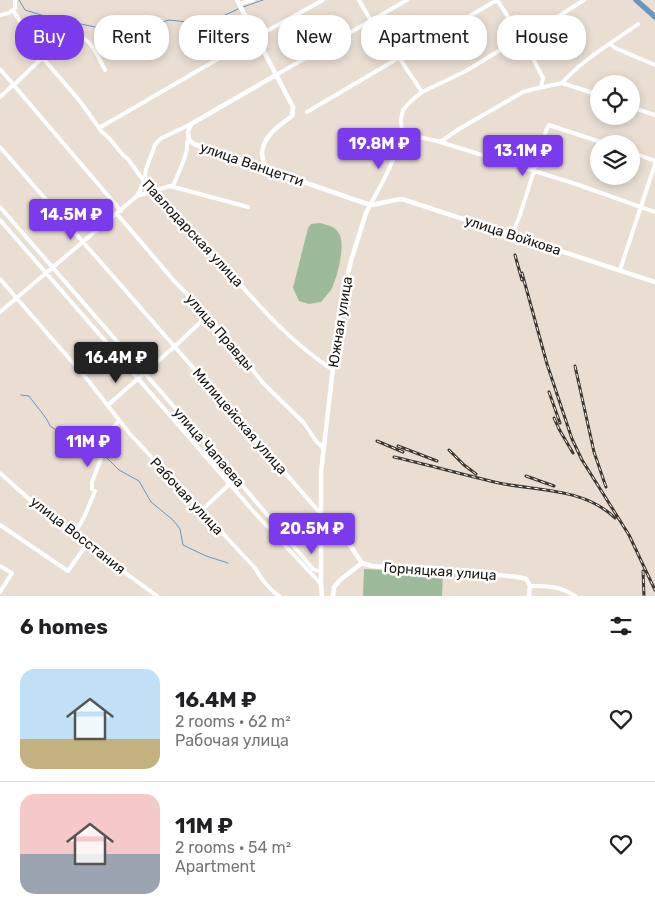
<!DOCTYPE html>
<html lang="en">
<head>
<meta charset="utf-8">
<style>
	:root { --surface:#fff; --page:#f6f6f6; --text:#202124; --muted:#757577; --line:#e0e0e0; --accent:#7c3aed }
	body { margin:0; font-family:Rubik,sans-serif; background:var(--page); color:var(--text); height:100vh; display:flex; flex-direction:column; font-size:19px; white-space:nowrap }
	* { box-sizing:border-box; margin:0 }
	p { font-size:16px; color:var(--muted) }
	.icon { flex:none; width:28px; height:28px; fill:none; stroke:currentColor; stroke-width:2; stroke-linecap:round; stroke-linejoin:round }
	.map { position:relative; height:596px; overflow:hidden }
	.sheet { display:flex; flex-direction:column; background:var(--surface); flex:1 }
	.sheet>* { flex:none }
	.guide { position:absolute; left:15px; top:15px; width:625px; height:45px; display:flex; gap:10px }
	.buttons { position:absolute; left:590px; top:75px; display:grid; gap:10px }
	.buttons a { display:grid; place-items:center; width:50px; height:50px; border-radius:50%; background:var(--surface); box-shadow:0 2px 8px #0003; font-size:25px }
	.price { position:absolute; translate:-50% -42px; padding:0 11px; border-radius:5px; background:var(--accent); color:#fff; font-size:16px; line-height:32px; filter:drop-shadow(0 1px 2px #0008) }
	.price::after { content:''; position:absolute; left:50%; top:30px; width:15px; height:11px; margin-left:-8px; background:inherit; clip-path:polygon(0 0,100% 0,50% 100%) }
	.price.active { background:#222; color:#fff }
	ul { padding:0; list-style:none }
	li { display:flex; align-items:center; gap:15px; height:125px; padding:0 20px }
	li+li { border-top:1px solid var(--line) }
	li span { display:grid; place-items:center; flex:none; width:140px; height:100px; border-radius:15px; color:#555 }
	li>.icon { margin-inline-start:auto }
	span .icon { width:60px; height:60px; fill:#fffc; stroke-width:1 }
	li b { font-size:21px }
	h2 { display:flex; justify-content:space-between; align-items:center; height:60px; padding:0 20px; font-size:21px }
	.chip { padding:0 18px; border-radius:20px; background:var(--surface); box-shadow:0 2px 8px #0003; font-size:18px; line-height:45px }
	.chip.active { background:var(--accent); color:#fff }
	.map>svg:first-child { display:block }
	.green { fill:#9dbb9b }
	.lines { fill:none; stroke-linecap:round; stroke-linejoin:round }
	.stream { stroke:#6796bf; stroke-width:1 }
	.river { stroke:#6796bf; stroke-width:5.5 }
	.minor { stroke:#fff; stroke-width:4 }
	.tertiary { stroke:#fff; stroke-width:4.5 }
	.rail-casing { stroke:#3d3731; stroke-width:3 }
	.rail { stroke:#fff; stroke-width:1; stroke-dasharray:4; stroke-linecap:butt }
	.labels { text-anchor:middle; stroke-width:5; stroke-linejoin:round; paint-order:stroke }
	.street-label { font-size:14px; fill:#191510; stroke:#fff }
</style>
</head>
<body>
<div class="map">
<svg width="655" height="596" viewBox="0 0 655 596">
	<rect width="100%" height="100%" fill="#eaded2"/>
	<path class="green" d="M320,223C327,225 334,226 338,232C347,242 337,279 331,290C328,294 324,298 321,302L309,304L299,301L293,288L308,228L311,224Z
		M364,569L443,573L442,596H363Z"/>
	<g class="lines">
		<path class="stream" d="M19,0L25,10L64,22L72,20L76,23L95,27L104,30L118,25L123,26L128,24L132,25L151,22H162L169,20L206,24L238,9
			M243,7L263,0
			M21,395L29,396C35,405 47,417 50,426L68,438L84,442L96,449
			M99,451L104,455L119,470L139,481L151,502L173,520L180,529L183,545L206,556L228,563"/>
		<path class="river" d="M636,0L655,17"/>
		<path class="minor" d="M359,0L371,21L400,59L422,92
			M239,4L253,0
			M13,10L41,56L79,100L102,132L109,138L123,155L128,159L143,180L144,184L149,190L153,191C174,212 195,233 214,255C252,297 285,339 333,370
			M0,15L9,13L15,8V0
			M610,44L615,48L655,65
			M0,69L121,211
			M276,75L407,0
			M562,83C583,59 612,43 638,24
			M562,83L599,95
			M14,85L41,59V56H48C54,51 60,44 67,40C88,28 97,55 105,70
			M0,97L11,87L13,84
			M631,107L655,115
			M307,112L497,0L523,39L543,78L541,87
			M99,128L256,37L323,0
			M402,136L401,119L403,110L411,101L422,92L466,71L505,47L523,39L584,0
			M440,142L459,129L523,92L534,89L562,83
			M0,147L321,514
			M631,152L655,161
			M173,187C177,174 189,154 187,142
			M137,196L144,182L146,169L155,145L160,139L191,124
			M370,205C378,191 386,177 392,162C396,154 397,144 402,136H413L437,141L576,184L655,212
			M0,207L236,478L313,569L321,572
			M117,214L175,282L187,294L206,317L231,343L264,384L304,423L316,441L324,449
			M0,220L254,512L321,584
			M511,235L519,218L532,177L546,131L549,125L607,144
			M620,270L655,164
			M0,279L87,379L130,434L255,568C261,579 269,589 279,596
			M0,312L137,196L170,186L248,207
			M108,405L174,347L206,317
			M0,473L49,517L157,596
			M92,489V482L101,459C97,456 97,452 97,447C106,443 108,434 113,427C114,427 119,421 119,421
			M201,511L236,478
			M0,525L68,571L86,545
			M72,535C83,524 89,505 95,491
			M0,566L12,573L0,592
			M530,586C548,586 560,586 575,596"/>
		<path class="tertiary" d="M237,0L293,107L292,116C280,125 264,135 262,152C262,157 264,163 265,168
			M276,75L191,124L188,132L189,140L194,144L370,205C381,204 391,200 402,199L655,282
			M321,514L348,542L362,563
			M362,563L372,566L457,571L518,577L526,579L530,586L529,596
			M322,596L321,584V472L340,307L351,261L366,213L370,205
			M333,596L334,587L340,580L362,563"/>
		<defs>
			<path id="rail" d="M515,255L522,280
				M522,273L547,364L572,439L582,460L629,535L655,590
				M575,366L594,452L606,487
				M549,392L560,423
				M554,418L559,429L573,453
				M377,441L403,452
				M398,446L437,461
				M449,450L464,465L476,474
				M394,457C429,465 464,475 499,483C538,491 584,488 615,518
				M526,476L554,486
				M643,571L644,596"/>
		</defs>
		<use href="#rail" class="rail-casing"/>
		<use href="#rail" class="rail"/>
	</g>
	<g class="labels">
		<g class="street-label">
			<text transform="translate(252 164) rotate(19)" y="5">улица Ванцетти</text>
			<text transform="translate(193 233) rotate(47)" y="5">Павлодарская улица</text>
			<text transform="translate(513 235) rotate(18)" y="5">улица Войкова</text>
			<text transform="translate(340 322) rotate(-81)" y="5">Южная улица</text>
			<text transform="translate(220 332) rotate(49)" y="5">улица Правды</text>
			<text transform="translate(240 421) rotate(49)" y="5">Милицейская улица</text>
			<text transform="translate(209 447) rotate(49)" y="5">улица Чапаева</text>
			<text transform="translate(187 496) rotate(47)" y="5">Рабочая улица</text>
			<text transform="translate(78 535) rotate(38)" y="5">улица Восстания</text>
			<text transform="translate(440 571) rotate(4)" y="5">Горняцкая улица</text>
		</g>
	</g>
</svg>
<div class="buttons">
<a><svg class="icon" aria-label="locate" viewBox="0 0 24 24"><circle cx="12" cy="12" r="6"/><path d="M12 2v4M12 18v4M2 12h4M18 12h4"/></svg></a>
<a><svg class="icon" aria-label="layers" viewBox="0 0 24 24"><path d="M12 4l9 5-9 5-9-5zM3 14l9 5 9-5"/></svg></a>
</div>
<b class="price" style="left:379px;top:170px">19.8M ₽</b>
<b class="price" style="left:523px;top:177px">13.1M ₽</b>
<b class="price" style="left:71px;top:241px">14.5M ₽</b>
<b class="price active" style="left:116px;top:384px">16.4M ₽</b>
<b class="price" style="left:88px;top:468px">11M ₽</b>
<b class="price" style="left:312px;top:555px">20.5M ₽</b>
<div class="guide">
<a class="chip active">Buy</a>
<a class="chip">Rent</a>
<a class="chip">Filters</a>
<a class="chip">New</a>
<a class="chip">Apartment</a>
<a class="chip">House</a>
</div>
</div>
<section class="sheet">
<h2>6 homes<svg class="icon" aria-label="filters" viewBox="0 0 24 24"><path d="M4 7h16M4 17h16"/><circle cx="9" cy="7" r="2"/><circle cx="15" cy="17" r="2"/></svg></h2>
<ul>
<li><span style="background:linear-gradient(#bfe0f5 70%,#c2b280 0)"><svg class="icon" aria-label="home" viewBox="0 0 24 24"><path d="M3 11l9-7 9 7M6 9v11h12V9"/></svg></span><div><b>16.4M ₽</b><p>2 rooms · 62 m²</p><p>Рабочая улица</p></div><svg class="icon" aria-label="heart" viewBox="0 0 24 24"><path d="M12 20l-8-8c-3-5 5-10 8-4 3-6 11-1 8 4z"/></svg></li>
<li><span style="background:linear-gradient(#f6c9c9 60%,#9aa5b1 0)"><svg class="icon" aria-label="home" viewBox="0 0 24 24"><path d="M3 11l9-7 9 7M6 9v11h12V9"/></svg></span><div><b>11M ₽</b><p>2 rooms · 54 m²</p><p>Apartment</p></div><svg class="icon" aria-label="heart" viewBox="0 0 24 24"><path d="M12 20l-8-8c-3-5 5-10 8-4 3-6 11-1 8 4z"/></svg></li>
</ul>
</section>
</body>
</html>
